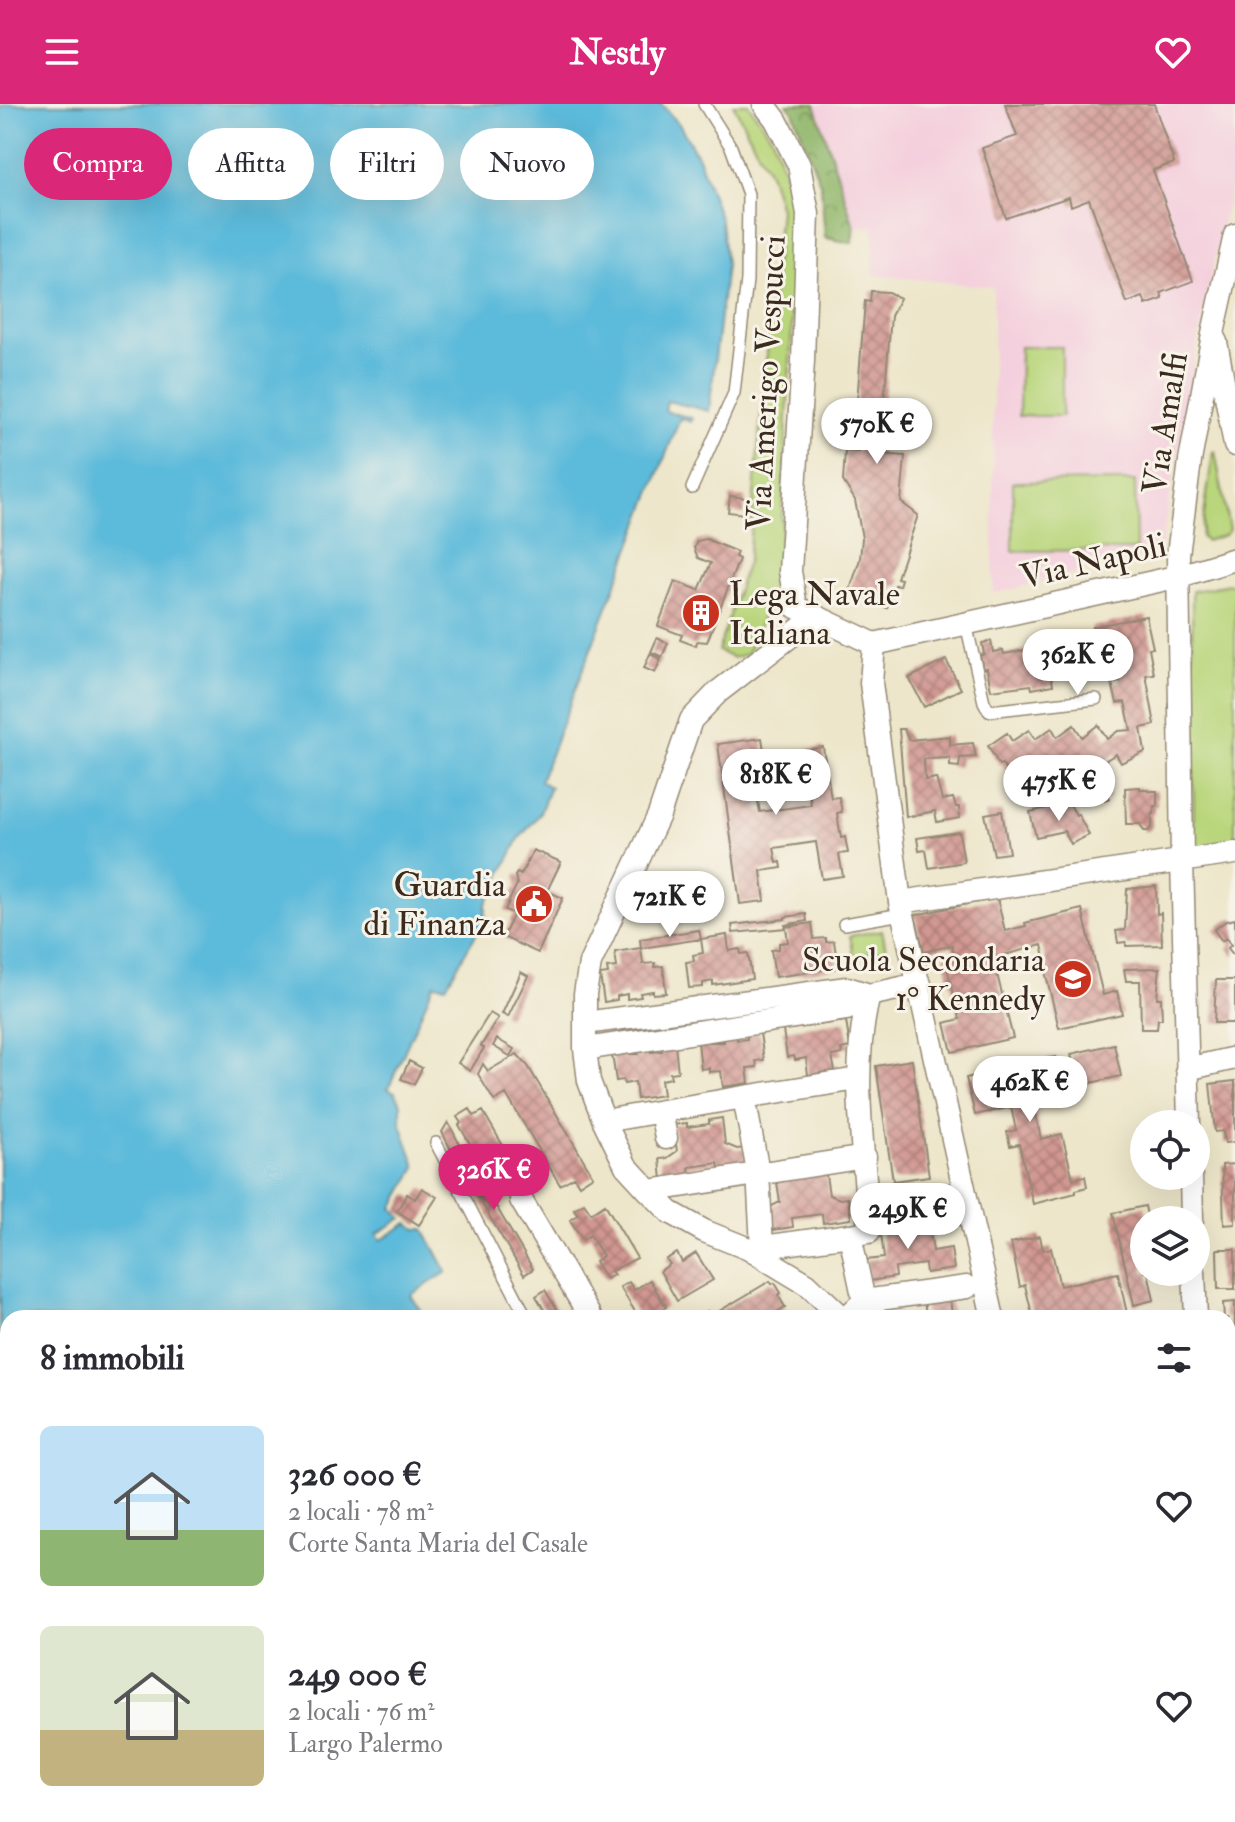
<!DOCTYPE html>
<html lang="it">
<head>
<meta charset="utf-8">
<style>
	:root { --surface:#fff; --page:#f7f7f7; --text:#2b2b33; --muted:#7c7c81; --accent:#db2777 }
	body { margin:0; font-family:"IM FELL Double Pica",serif; background:var(--page); color:var(--text); height:100vh; display:flex; flex-direction:column; font-size:30px; white-space:nowrap }
	* { box-sizing:border-box; margin:0 }
	p { font-size:26px; color:var(--muted) }
	.icon { flex:none; width:44px; height:44px; fill:none; stroke:currentColor; stroke-width:2; stroke-linecap:round; stroke-linejoin:round }
	.map { position:relative; flex:1; overflow:hidden }
	.side { position:absolute; left:0px; top:1206px; width:1236px; height:512px; display:flex; flex-direction:column; background:var(--surface); border-radius:24px 24px 0 0; box-shadow:0 8px 32px #0002 }
	.side>* { flex:none }
	.guide { position:absolute; left:24px; top:24px; width:800px; height:72px; display:flex; gap:16px }
	.fabs { position:absolute; left:1130px; top:1006px; display:grid; gap:16px }
	.fabs a { display:grid; place-items:center; width:80px; height:80px; border-radius:50%; background:var(--surface); box-shadow:0 8px 32px #0002; font-size:40px }
	.price { position:absolute; translate:-50% -68px; padding:0 18px; border-radius:28px; background:#fff; color:#222; font-size:26px; line-height:52px; filter:drop-shadow(0 2px 4px #0008) }
	.price::after { content:''; position:absolute; left:50%; top:48px; width:24px; height:18px; margin-left:-12px; background:inherit; clip-path:polygon(0 0,100% 0,50% 100%) }
	.price.on { background:var(--accent); color:#fff }
	ul { padding:0; list-style:none }
	li { display:flex; align-items:center; gap:24px; height:200px; padding:0 40px }
	li span { display:grid; place-items:center; flex:none; width:224px; height:160px; border-radius:12px; color:#555 }
	li>.icon { margin-inline-start:auto }
	span .icon { width:96px; height:96px; fill:#fffc; stroke-width:1 }
	li b { font-size:34px }
	h2 { display:flex; justify-content:space-between; align-items:center; height:96px; padding:0 40px; font-size:34px }
	.tag { padding:0 28px; border-radius:36px; background:var(--surface); box-shadow:0 8px 32px #0002; font-size:28px; line-height:72px }
	.tag.on { background:var(--accent); color:#fff }
	header { display:flex; justify-content:space-between; align-items:center; height:104px; padding:0 40px; background:var(--accent); color:#fff; font-size:36px; font-weight:700 }
	.map>svg:first-child { display:block }
	.built { fill:#f4cfdd }
	.green { fill:#b9d67c; stroke:#7a804d; stroke-width:2 }
	.forest { fill:url(#forest-crowns); stroke:#667045; stroke-width:2 }
	.water { fill:#5cbada; stroke:#4c727c; stroke-width:2 }
	.lines { fill:none; stroke-linecap:round; stroke-linejoin:round }
	.ferry { stroke:#455556; stroke-width:2; stroke-dasharray:10 8; stroke-linecap:butt }
	.building { fill:url(#building-cross-hatch) }
	.lane-casing { stroke:#948874; stroke-width:14 }
	.street-casing { stroke:#948874; stroke-width:25 }
	.lane { stroke:#fff; stroke-width:11 }
	.street { stroke:#fff; stroke-width:22 }
	.labels { text-anchor:middle; stroke-width:6; stroke-linejoin:round; paint-order:stroke }
	.street-label { font-size:34px; fill:#3b2a1e; stroke:#f7f3e8 }
	.poi-label { font-size:34px; fill:#3b2a1e; stroke:#f7f3e8; text-anchor:end }
</style>
</head>
<body>
<header><svg class="icon" aria-label="menu" viewBox="0 0 24 24"><path d="M4 6h16M4 12h16M4 18h16"/></svg>Nestly<svg class="icon" aria-label="heart" viewBox="0 0 24 24"><path d="M12 20l-8-8c-3-5 5-10 8-4 3-6 11-1 8 4z"/></svg></header>
<div class="map">
<svg width="1235" height="1718" viewBox="0 0 1235 1718">
	<defs>
		<pattern id="forest-crowns" width="20" height="18" patternUnits="userSpaceOnUse" patternTransform="scale(2)"><rect width="20" height="18" fill="#92b76c"/><path d="M2 6a3 3 0 1 1 6 0M12 15a3 3 0 1 1 6 0" fill="none" stroke="#789558"/></pattern>
		<pattern id="building-cross-hatch" width="8" height="8" patternUnits="userSpaceOnUse" patternTransform="scale(2)"><rect width="8" height="8" fill="#d19791"/><path d="M0 0l8 8M0 8l8-8" fill="none" stroke="#ab7b76"/></pattern>
	</defs>
	<rect width="100%" height="100%" fill="#f7f3e8"/>
	<filter id="ink" filterUnits="userSpaceOnUse"><feTurbulence type="fractalNoise" baseFrequency=".0125" numOctaves="2"/><feDisplacementMap in="SourceGraphic" scale="16" xChannelSelector="R" yChannelSelector="G"/><feConvolveMatrix kernelMatrix="1 2 1 2 8 2 1 2 1" color-interpolation-filters="sRGB"/></filter>
	<filter id="wash" filterUnits="userSpaceOnUse"><feTurbulence type="fractalNoise" baseFrequency=".006" numOctaves="4" result="noise"/><feDisplacementMap in="SourceGraphic" scale="32" xChannelSelector="R" yChannelSelector="G"/><feGaussianBlur stdDeviation="1.8" result="paint"/><feColorMatrix in="noise" values="0 0 0 0 0 0 0 0 0 0 0 0 0 0 0 0 0 1.4 0 .05"/><feComposite in="paint" operator="in"/></filter>
	<g filter="url(#wash)">
		<rect width="100%" height="100%" fill="#ede6ca"/>
		<path class="built" d="M815,0H1235V64L1204,204L1160,447L993,490V183L874,171V123L854,122Z"/>
		<path class="green" d="M733,0H748L772,33L784,67L795,109V165L781,427L774,488L747,550L733,554L718,547L748,455L780,105L770,71Z
			M1020,243H1062V312H1019Z
			M1215,347L1229,426L1225,431L1205,437L1201,433L1213,348Z
			M1135,377L1136,446L1013,447V378Z
			M1235,479V739L1194,745L1192,487Z
			M882,826L886,846L854,852L850,832Z"/>
		<path class="forest" d="M787,0H815L854,122L852,139L825,134L821,82L793,7Z"/>
		<path class="water" d="M7,0H661L679,20L698,53L721,117L726,161L709,307L667,297L665,307L692,314L691,318L680,314L540,677L550,683L539,711L519,735L486,800L485,815L446,882L434,880L388,985L395,988L401,1000V1020L416,1063L393,1104L402,1114L377,1130L381,1136L408,1119L417,1125H424L447,1168L411,1191L425,1214H8V1710H706L708,1718H0V3Z"/>
		<g class="lines">
			<path class="ferry" d="M587,1710L590,1718
				M282,1718L285,1710"/>
		</g>
		<g id="blocks">
			<path class="building" d="M1005,0H1154L1174,59L1153,66L1193,177L1161,189L1163,195L1146,201L1143,193L1127,199L1089,95L1071,102L1069,93L1006,114L982,44L1017,32Z
				M871,187L888,188L900,194L891,212L880,350L905,352L901,398L918,411L897,474L901,475L899,482L895,481L887,504L850,486L860,455L862,434L855,396L843,377L845,347L859,348L860,336H854L865,197L870,198Z
				M730,392L746,394L744,410L728,408Z
				M706,435L737,448L735,453L739,455L707,538L697,537L696,542L680,536L682,531L658,522L675,477L699,486L711,459L698,454L694,444L697,437Z
				M1146,512L1153,544H1149L1154,570L1146,571L1155,621L1141,624L1145,648L1121,659L1116,650L1098,661L1094,655L1077,666L1071,657L1054,668L1049,659L1032,670L1027,662L1009,672L1002,660L999,661L988,642L1007,629L1012,637L1029,626L1035,635L1052,624L1057,633L1074,621L1082,633L1098,621L1107,635L1118,627L1131,626L1125,598L1117,599L1112,579L1120,578L1114,553L1125,551L1123,545L1097,550L1099,562L1051,571L1053,581L1032,585L1031,581L991,586L987,564L983,565L980,551L984,550L982,539L991,537L993,548L1003,546L1004,550L1025,546L1026,552L1076,542L1074,535L1093,531L1092,523Z
				M657,534L668,539L662,553L651,548Z
				M650,550L661,555L655,569L644,564Z
				M946,556L961,585L924,603L909,574Z
				M899,625H904L909,636L950,632V641L973,639L976,653L960,654L959,663L950,662V654L924,655L925,676L936,674L942,696L953,694L956,703H959L960,714L937,718L935,707L906,713Z
				M762,634L770,684L756,686L760,708L811,701L802,646L823,643L831,694L839,693L842,708L837,709L841,734L845,733L848,749L839,750L843,772L822,775L816,738L774,744L777,759L781,758L782,764L761,767L765,797L740,800L718,640Z
				M1106,677L1109,695L1090,698L1087,680Z
				M1140,683V685H1148V687H1157V702H1154V710H1152V723L1148,727H1144L1140,720H1126L1125,684Z
				M1069,699L1076,711L1078,710L1089,731L1071,740L1064,727L1036,733L1030,708L1056,702L1058,705Z
				M1002,707L1009,749L994,751L985,710Z
				M959,728L964,758L929,764L926,746L919,747L917,734Z
				M533,746L561,758L547,787L563,794L538,849L503,833L514,810L505,806L517,780L515,772L517,769L521,771Z
				M1156,782L1157,810L1161,809L1162,841L1126,842V838L1118,839L1116,827L1125,826L1127,785Z
				M997,794L1005,827L1026,822L1025,819L1082,805L1103,891L1117,887L1122,910L1059,924L1044,863L1047,862L1042,841L993,854L1013,934L952,948L945,919L960,915L944,852L954,850L952,841L924,848L915,811Z
				M806,810L807,817L785,821L786,823L812,819L814,835L826,834V838L834,837L838,864L775,873L771,846L779,845V839L788,838L786,824L733,829L732,821L785,815V813Z
				M1235,815V853L1228,844L1231,841L1226,834L1222,837L1214,826L1226,817Z
				M699,826L701,835L641,844L640,835Z
				M727,831L729,847L740,845L741,850L748,849L752,875L713,881V877L703,879V883L689,884L686,858L694,857L693,851L703,849L701,835Z
				M641,844L643,860L655,859V863L663,862L666,889L653,890V887L640,889L641,893L627,895V890L617,892V896L604,898L600,871L608,870L607,864L617,863L615,848Z
				M1160,864L1157,894H1161L1162,915H1158L1157,925H1141L1140,877H1126L1124,865Z
				M521,868L528,872L508,913L502,910Z
				M1216,876H1235V919H1214Z
				M490,909L498,914L481,942L484,944L470,967L458,959Z
				M846,917L850,943L841,945L842,950L832,952L835,967L808,971L806,954L795,956L794,952L787,953L783,926Z
				M760,929L764,956L756,957L757,963L747,964L749,979L723,983L721,967L709,968V964L701,965L698,938H724V934L737,932V936L747,935V931Z
				M497,935L514,945L510,952L493,942Z
				M1114,940L1121,972L1078,982L1071,950Z
				M675,941L678,968L670,969L671,974L661,976L663,991L637,995L635,978L624,980L623,976L616,977L612,950H638V946L651,944V948L662,947L661,943Z
				M517,950L528,962L593,1072L579,1081L574,1073L560,1081L506,990L494,997L478,970L483,960L488,967Z
				M1056,953L1064,991L1033,998L1041,1035L1062,1030L1073,1075L1085,1072L1087,1083L1076,1086V1089L1033,1100L1019,1040L1010,1042L1007,1028L1016,1026L1011,1003L975,1011L966,974L1004,965L1007,979L1016,978L1013,963Z
				M912,956L929,1072L893,1077L876,962Z
				M409,957L422,964L414,980L401,975Z
				M1235,977V1038L1225,1039L1223,1027L1215,1028L1210,980Z
				M470,1005L474,1012L483,1007L513,1059L489,1073L459,1021L461,1019L457,1013Z
				M722,1014L725,1040L737,1045L745,1044L748,1065L720,1068L718,1059L689,1063L690,1073L662,1076L660,1055L667,1054L677,1047L673,1021L687,1019V1023L709,1020V1016Z
				M448,1018L461,1043L452,1048L442,1028Z
				M463,1046L533,1165L524,1171L454,1052Z
				M1235,1060V1120L1224,1121L1222,1061Z
				M825,1065L829,1091L840,1095L848,1094L851,1115L823,1119L822,1110L792,1114L793,1123L766,1127L770,1103L780,1098L776,1072Z
				M422,1084L437,1093L419,1121L397,1107L407,1090L415,1095Z
				M584,1099L591,1109L605,1100L637,1154L611,1167L614,1171L606,1175L595,1157L603,1152L590,1131L583,1136L570,1116L578,1111L574,1105Z
				M1145,1102L1148,1116H1144V1168H1148L1154,1196L1134,1201L1113,1109Z
				M928,1115L933,1147L951,1144L954,1165L926,1169L925,1160L895,1164L896,1173L869,1177L866,1156L884,1154L880,1121L915,1120V1117Z
				M1040,1132L1043,1146L1051,1144L1060,1182L1118,1169L1128,1214H1033L1025,1181L1020,1183L1011,1139Z
				M1217,1145H1235V1185H1218Z
				M677,1149L682,1158L696,1149L713,1176L677,1197L660,1167L670,1160L666,1155Z
				M650,1176L666,1203L647,1214H639L620,1183L629,1178L634,1186Z
				M770,1177L772,1180L775,1179L781,1189L778,1191L785,1203L767,1214H696L707,1207L709,1213Z
				M545,1186L562,1214H549L536,1192Z
				M950,1195L952,1211L956,1210L957,1214H927L924,1199Z
				M1235,1198V1235H1228V1214H1224L1223,1199Z
				M859,1710H895V1718H860Z
				M948,1710H982V1715L948,1718Z
				M1039,1710H1069V1718H1039Z
				M1120,1710H1199L1201,1718H1173V1713L1154,1714V1718H1121Z"/>
		</g>
	</g>
	<g filter="url(#ink)">
		<use href="#blocks" fill-opacity="0" stroke="#948874" stroke-width="2"/>
		<g class="lines">
			<defs>
				<path id="lane" d="M692,384L734,289L747,176L748,90L731,43L704,0
					M966,520L984,598L989,607L1096,595
					M844,820L902,810
					M436,1039L527,1214"/>
				<path id="street" d="M764,0L776,16L799,61L808,110L803,257L790,467L796,503L874,540L1180,472L1235,455
					M1216,238L1235,341
					M814,514L718,588L691,616L659,711L590,859L585,890V945L589,977L604,1017L626,1062L649,1087L670,1108L704,1127L749,1145L807,1180L843,1214
					M874,540L871,579L900,798L993,1214
					M900,798L1235,749
					M585,919L847,884L869,891
					M585,945L847,905L869,891L920,880
					M1187,965L1235,954
					M744,993L858,975
					M661,1007L666,1034
					M604,1017L744,993L758,1068L762,1143
					M1189,1020L1182,757L1178,451L1190,357L1214,225L1235,131
					M1191,1072L1192,1116
					M649,1087L865,1053
					M521,1096L591,1214
					M868,1104L950,1091
					M850,1131L869,1128C865,1049 849,969 869,891
					M749,1145L850,1131L864,1197L846,1214
					M1194,1168L1196,1214
					M864,1197L967,1183
					M1228,1281L1235,1280
					M1228,1564L1235,1563
					M710,1710L712,1718
					M830,1710L832,1718
					M1018,1710V1718
					M1227,1710V1718"/>
			</defs>
			<use href="#lane" class="lane-casing"/>
			<use href="#street" class="street-casing"/>
			<use href="#lane" class="lane"/>
			<use href="#street" class="street"/>
		</g>
	</g>
	<defs>
		<symbol id="building-disc" viewBox="-11 -11 22 22"><circle r="9.5" fill="#c8321e" stroke="#f7f3e8"/><path d="M-4-6H4V6H1V3H-1V6H-4ZM-2.5-4.3h1.7v1.8h-1.7ZM.8-4.3h1.7v1.8H.8ZM-2.5-1h1.7V.8h-1.7ZM.8-1h1.7V.8H.8Z" fill="#fff"/></symbol>
		<symbol id="civic-disc" viewBox="-11 -11 22 22"><circle r="9.5" fill="#c8321e" stroke="#f7f3e8"/><path d="M-.6-6.5H3V-4.5H.6V-3L4-1V1h2V6H-6V1h2V-1L-.6-3ZM-1.2 2.5V6h2.4V2.5Z" fill="#fff"/></symbol>
		<symbol id="school-disc" viewBox="-11 -11 22 22"><circle r="9.5" fill="#c8321e" stroke="#f7f3e8"/><path d="M0-5L7-2L0 1L-7-2ZM-4 1L0 2.5L4 1V4Q0 6-4 4Z" fill="#fff"/></symbol>
	</defs>
	<g fill-rule="evenodd">
		<use href="#building-disc" x="679" y="487" width="44" height="44"/>
		<use href="#civic-disc" x="512" y="778" width="44" height="44"/>
		<use href="#school-disc" x="1051" y="853" width="44" height="44"/>
	</g>
	<g class="labels">
		<g class="street-label">
			<text transform="translate(765 279) rotate(-87)" y="12">Via Amerigo Vespucci</text>
			<text transform="translate(1164 319) rotate(-81)" y="12">Via Amalfi</text>
			<text transform="translate(1093 456) rotate(-13)" y="12">Via Napoli</text>
		</g>
		<g class="poi-label">
			<text x="729" y="501" text-anchor="start">Lega Navale<tspan x="729" dy="39">Italiana</tspan></text>
			<text x="506" y="792">Guardia<tspan x="506" dy="39">di Finanza</tspan></text>
			<text x="1045" y="867">Scuola Secondaria<tspan x="1045" dy="39">1° Kennedy</tspan></text>
		</g>
	</g>
</svg>
<div class="fabs">
<a><svg class="icon" aria-label="locate" viewBox="0 0 24 24"><circle cx="12" cy="12" r="6"/><path d="M12 2v4M12 18v4M2 12h4M18 12h4"/></svg></a>
<a><svg class="icon" aria-label="layers" viewBox="0 0 24 24"><path d="M12 4l9 5-9 5-9-5zM3 14l9 5 9-5"/></svg></a>
</div>
<b class="price" style="left:877px;top:362px">570K €</b>
<b class="price" style="left:1078px;top:593px">362K €</b>
<b class="price" style="left:776px;top:713px">818K €</b>
<b class="price" style="left:1059px;top:719px">475K €</b>
<b class="price" style="left:670px;top:835px">721K €</b>
<b class="price" style="left:1030px;top:1020px">462K €</b>
<b class="price on" style="left:494px;top:1108px">326K €</b>
<b class="price" style="left:908px;top:1147px">249K €</b>
<div class="guide">
<a class="tag on">Compra</a>
<a class="tag">Affitta</a>
<a class="tag">Filtri</a>
<a class="tag">Nuovo</a>
</div>
<section class="side">
<h2>8 immobili<svg class="icon" aria-label="filters" viewBox="0 0 24 24"><path d="M4 7h16M4 17h16"/><circle cx="9" cy="7" r="2"/><circle cx="15" cy="17" r="2"/></svg></h2>
<ul>
<li><span style="background:linear-gradient(#bfe0f5 65%,#8fb573 0)"><svg class="icon" aria-label="home" viewBox="0 0 24 24"><path d="M3 11l9-7 9 7M6 9v11h12V9"/></svg></span><div><b>326 000 €</b><p>2 locali · 78 m²</p><p>Corte Santa Maria del Casale</p></div><svg class="icon" aria-label="heart" viewBox="0 0 24 24"><path d="M12 20l-8-8c-3-5 5-10 8-4 3-6 11-1 8 4z"/></svg></li>
<li><span style="background:linear-gradient(#dfe7d0 65%,#c2b280 0)"><svg class="icon" aria-label="home" viewBox="0 0 24 24"><path d="M3 11l9-7 9 7M6 9v11h12V9"/></svg></span><div><b>249 000 €</b><p>2 locali · 76 m²</p><p>Largo Palermo</p></div><svg class="icon" aria-label="heart" viewBox="0 0 24 24"><path d="M12 20l-8-8c-3-5 5-10 8-4 3-6 11-1 8 4z"/></svg></li>
</ul>
</section>
</div>
</body>
</html>
